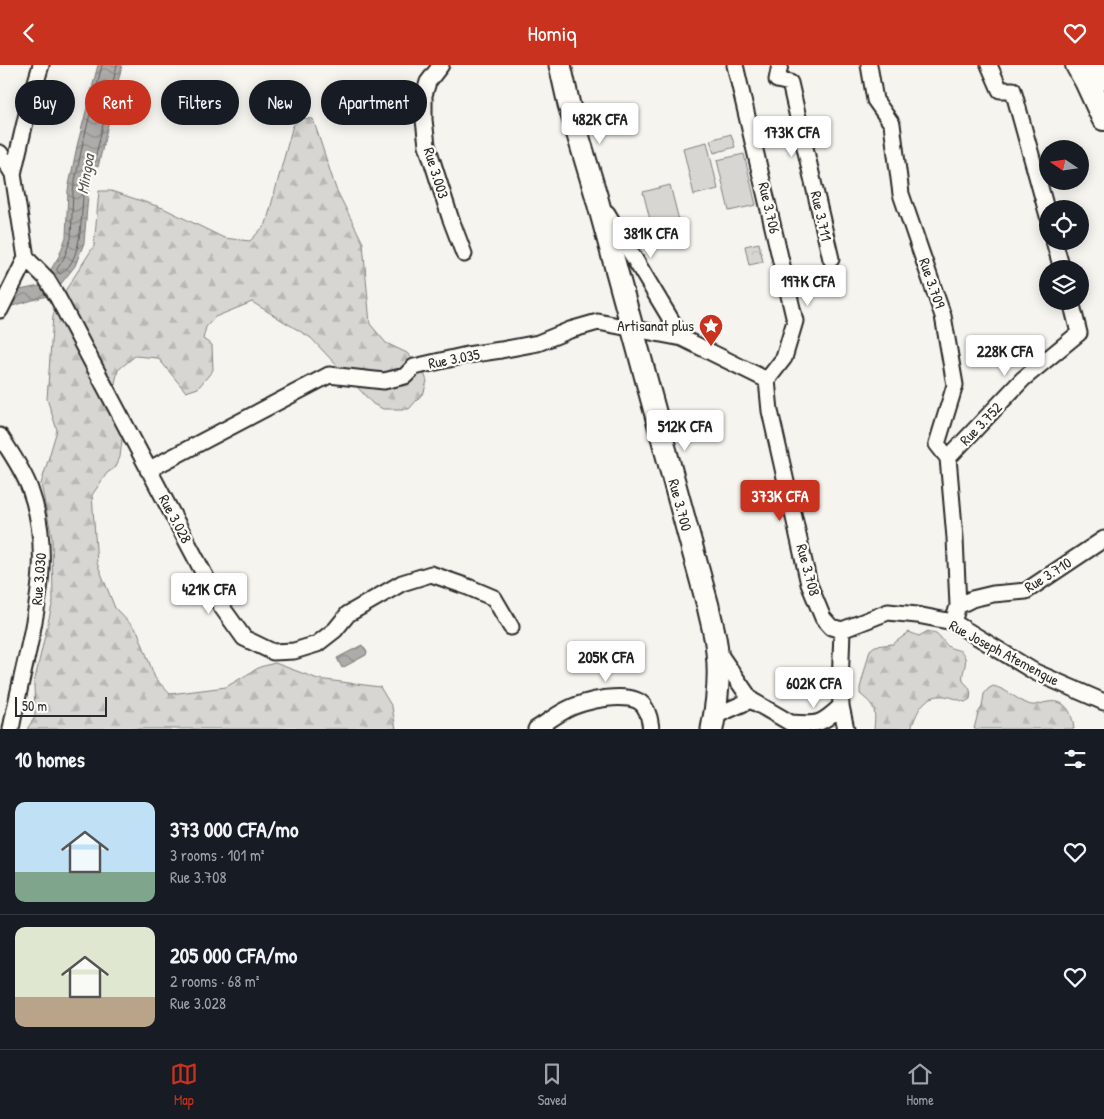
<!DOCTYPE html>
<html lang="en">
<head>
<meta charset="utf-8">
<style>
	:root { --surface:#171b24; --page:#242831; --text:#f1f3f6; --muted:#9ea1a6; --line:#363941; --accent:#c8321e }
	body { margin:0; font-family:"Patrick Hand",sans-serif; background:var(--page); color:var(--text); height:100vh; display:flex; flex-direction:column; font-size:19px; white-space:nowrap }
	* { box-sizing:border-box; margin:0 }
	p { font-size:16px; color:var(--muted) }
	.icon { flex:none; width:28px; height:28px; fill:none; stroke:currentColor; stroke-width:2; stroke-linecap:round; stroke-linejoin:round }
	.map { position:relative; height:664px; overflow:hidden }
	.details { display:flex; flex-direction:column; background:var(--surface); flex:1 }
	.details>* { flex:none }
	.top-card { position:absolute; left:15px; top:15px; width:500px; height:45px; display:flex; gap:10px }
	.needle { width:32px; rotate:283deg }
	.buttons { position:absolute; left:1039px; top:75px; display:grid; gap:10px }
	.buttons a { display:grid; place-items:center; width:50px; height:50px; border-radius:50%; background:var(--surface); box-shadow:0 2px 12px #0003; font-size:25px }
	.scale { position:absolute; left:15px; bottom:12px; width:92px; box-sizing:border-box; padding-left:5px; border:2px solid #2b2b2b; border-top:0; font-size:14px; line-height:18px; white-space:nowrap; color:#2b2b2b; -webkit-text-stroke:4px #fdfcf7; paint-order:stroke }
	.price { position:absolute; translate:-50% -42px; padding:0 11px; border-radius:5px; background:#fff; color:#222; font-size:16px; line-height:32px; filter:drop-shadow(0 1px 2px #0008) }
	.price::after { content:''; position:absolute; left:50%; top:30px; width:15px; height:11px; margin-left:-8px; background:inherit; clip-path:polygon(0 0,100% 0,50% 100%) }
	.price.selected { background:var(--accent); color:#fff }
	ul { padding:0; list-style:none }
	li { display:flex; align-items:center; gap:15px; height:125px; padding:0 15px }
	li+li { border-top:1px solid var(--line) }
	li span { display:grid; place-items:center; flex:none; width:140px; height:100px; border-radius:10px; color:#555 }
	li>.icon { margin-inline-start:auto }
	span .icon { width:60px; height:60px; fill:#fffc; stroke-width:1 }
	li b { font-size:21px }
	h2 { display:flex; justify-content:space-between; align-items:center; height:60px; padding:0 15px; font-size:21px }
	.chip { padding:0 18px; border-radius:22px; background:var(--surface); box-shadow:0 2px 12px #0003; font-size:18px; line-height:45px }
	.chip.selected { background:var(--accent); color:#fff }
	header { display:flex; justify-content:space-between; align-items:center; height:65px; padding:0 15px; background:var(--accent); color:#fff; font-size:22px; font-weight:600 }
	.dock { display:flex; justify-content:space-around; align-items:center; height:70px; border-top:1px solid var(--line); background:var(--surface); font-size:14px; color:var(--muted) }
	.dock a { display:grid; justify-items:center; gap:2px }
	.dock .selected { color:var(--accent) }
	.map>svg:first-child { display:block }
	.grass { fill:#d7d6d2; stroke:#81807e }
	.forest { fill:url(#forest-firs); stroke:#81807e }
	.park { fill:url(#park-crowns); stroke:#81807e }
	.water { fill:url(#water-waves); stroke:#797877 }
	.lines { fill:none; stroke-linecap:round; stroke-linejoin:round }
	.shore { stroke:#5f5f5d; stroke-width:1 }
	.minor-casing { stroke:#2b2b2b; stroke-width:19 }
	.secondary-casing { stroke:#2b2b2b; stroke-width:25 }
	.primary-casing { stroke:#2b2b2b; stroke-width:28 }
	.minor { stroke:#fdfcf7; stroke-width:15 }
	.secondary { stroke:#fdfcf7; stroke-width:21 }
	.primary { stroke:#fdfcf7; stroke-width:24 }
	.labels { text-anchor:middle; stroke-width:4.5; stroke-linejoin:round; paint-order:stroke }
	.street-label { font-size:15px; fill:#2b2b2b; stroke:#fdfcf7 }
	.poi-label { font-size:15px; fill:#2b2b2b; stroke:#fdfcf7; text-anchor:end }
	.water-label { font-size:16px; font-style:italic; fill:#585857; stroke:#fdfcf7 }
</style>
</head>
<body>
<header><svg class="icon" aria-label="back" viewBox="0 0 24 24"><path d="M15 5l-7 7 7 7"/></svg>Homiq<svg class="icon" aria-label="heart" viewBox="0 0 24 24"><path d="M12 20l-8-8c-3-5 5-10 8-4 3-6 11-1 8 4z"/></svg></header>
<div class="map">
<svg width="1104" height="664" viewBox="0 0 1104 664">
	<defs>
		<pattern id="forest-firs" width="22" height="20" patternUnits="userSpaceOnUse" patternTransform="scale(1.25)"><rect width="22" height="20" fill="#d7d6d2"/><path d="M5 1l3.5 6h-7zM16 11l3.5 6h-7z" fill="#b9b8b4"/></pattern>
		<pattern id="park-crowns" width="20" height="18" patternUnits="userSpaceOnUse" patternTransform="scale(1.25)"><rect width="20" height="18" fill="#d7d6d2"/><path d="M2 6a3 3 0 1 1 6 0M12 15a3 3 0 1 1 6 0" fill="none" stroke="#b9b8b4"/></pattern>
		<pattern id="water-waves" width="16" height="10" patternUnits="userSpaceOnUse" patternTransform="scale(1.25)"><rect width="16" height="10" fill="#adaca9"/><path d="M0 5q4-4 8 0t8 0" fill="none" stroke="#8d8c8a"/></pattern>
	</defs>
	<rect width="100%" height="100%" fill="#f5f4ef"/>
	<filter id="ink" filterUnits="userSpaceOnUse"><feTurbulence type="fractalNoise" baseFrequency=".02" numOctaves="2"/><feDisplacementMap in="SourceGraphic" scale="10" xChannelSelector="R" yChannelSelector="G"/><feConvolveMatrix kernelMatrix="1 2 1 2 8 2 1 2 1" color-interpolation-filters="sRGB"/></filter>
	<g filter="url(#ink)">
		<path class="grass" d="M731,69L735,82L714,88L710,75Z
			M707,77L718,124L694,130L683,83Z
			M744,89L756,140L729,146L717,95Z
			M670,120L683,171L656,178L643,127Z"/>
		<path class="forest" d="M302,53L313,54L336,124L363,178L370,259L386,278L407,288L423,305L427,316L424,327L409,344H383L373,339L311,273L252,237L215,252L206,262L203,274L212,280L213,305L198,323L186,327L158,293L135,291L118,305L115,318L123,367L120,392L116,402L107,408L92,430L97,498L115,543L138,567L155,613L170,629L226,622L260,602L275,598L318,614L380,622L392,642L396,664H27L35,652L34,618L53,536L52,473L41,419L57,365L47,334L53,251L56,240L94,181L99,126H111L163,143L224,173L250,176L266,159L293,60Z
			M928,566C930,567 933,567 936,568C941,571 944,579 949,582C956,586 962,583 965,593C967,601 961,608 963,616C969,622 972,625 970,634L965,637C959,635 952,632 945,631C923,629 917,647 911,664H874C876,644 875,641 860,629V623L870,585L875,581L893,579L909,567L919,571Z
			M993,621C1006,624 1016,634 1028,639C1035,642 1040,638 1048,637C1067,634 1072,648 1074,664H974L978,648L982,642L984,629L988,624Z"/>
		<path class="park" d="M759,178L763,197L749,200L745,181Z"/>
		<path class="water" d="M98,0H122L98,102L93,100L89,119L84,178L75,201L60,220L57,214L50,206L59,191L66,172L68,125L77,81Z
			M44,220L50,230L9,242L15,226Z
			M362,580L367,587L366,590L342,603L337,593Z"/>
		<g class="lines">
			<path class="shore" d="M102,0L82,82L73,126L71,173L64,193L57,204V206L60,209C87,194 79,136 86,110C87,106 87,101 89,98C89,98 94,94 95,94L117,0"/>
			<defs>
				<path id="minor" d="M441,0L428,17L424,30V55L427,80L450,152L464,189
					M780,0L777,15L790,18L831,194
					M869,0L875,35L892,59L901,129L943,251L955,320L937,379L948,393L955,473L958,541L953,557
					M989,0L1000,25H1013L1048,151
					M0,88L13,109
					M607,148L682,273
					M1054,176L1062,204
					M26,193L46,213L58,233L221,541L244,573L273,587L294,586L317,579L335,565L348,549L402,518L431,509L468,522L494,533L511,562
					M0,245L26,193L13,109L29,40L41,0
					M767,315L770,346L809,519L823,553L831,562L842,565
					M0,371C11,388 23,405 30,424C50,479 40,531 28,586C22,612 16,638 11,664
					M948,393L1023,314L1079,268L1071,236
					M148,405L329,310L384,316L405,311L414,302L467,290L501,285L538,278L570,265L598,257L682,273L767,315L784,293L795,256L735,0
					M958,541L972,534L993,529L1026,526L1104,474
					M718,587L751,635L801,664
					M715,651L751,635
					M791,658C818,660 821,660 841,641
					M536,664C546,658 556,650 566,645C582,636 632,624 644,641C649,648 650,656 651,664
					M846,664L841,641L840,622L842,565L888,547L917,550L953,557L1035,607L1104,637"/>
				<path id="secondary" d="M560,0L569,40L596,130L708,541C711,556 716,571 717,587C720,612 717,639 712,664"/>
				<path id="primary" d="M1078,0L1087,16L1104,53
					M1098,0L1104,12"/>
			</defs>
			<use href="#minor" class="minor-casing"/>
			<use href="#secondary" class="secondary-casing"/>
			<use href="#primary" class="primary-casing"/>
			<use href="#minor" class="minor"/>
			<use href="#secondary" class="secondary"/>
			<use href="#primary" class="primary"/>
		</g>
	</g>
	<defs>
		<symbol id="sight-pin" viewBox="-11 -11 22 30"><path d="M0 17L-7.5 6A9.5 9.5 0 1 1 7.5 6Z" fill="#c8321e" stroke="#fdfcf7"/><path d="M0-6L1.8-2.2L6-1.7L2.9 1.2L3.7 5.4L0 3.3L-3.7 5.4L-2.9 1.2L-6-1.7L-1.8-2.2Z" fill="#fff"/></symbol>
	</defs>
	<g fill-rule="evenodd">
		<use href="#sight-pin" x="697" y="247" width="28" height="38"/>
	</g>
	<g class="labels">
		<g class="street-label">
			<text transform="translate(436 108) rotate(73)" y="5">Rue 3.003</text>
			<text transform="translate(769 143) rotate(77)" y="5">Rue 3.706</text>
			<text transform="translate(821 151) rotate(77)" y="5">Rue 3.711</text>
			<text transform="translate(932 218) rotate(71)" y="5">Rue 3.709</text>
			<text transform="translate(454 294) rotate(-11)" y="5">Rue 3.035</text>
			<text transform="translate(981 359) rotate(-46)" y="5">Rue 3.752</text>
			<text transform="translate(680 440) rotate(75)" y="5">Rue 3.700</text>
			<text transform="translate(175 454) rotate(62)" y="5">Rue 3.028</text>
			<text transform="translate(808 505) rotate(75)" y="5">Rue 3.708</text>
			<text transform="translate(1048 510) rotate(-32)" y="5">Rue 3.710</text>
			<text transform="translate(39 514) rotate(-85)" y="5">Rue 3.030</text>
			<text transform="translate(1004 588) rotate(28)" y="5">Rue Joseph Atemengue</text>
		</g>
		<g class="poi-label">
			<text x="694" y="266">Artisanat plus</text>
		</g>
		<g class="water-label">
			<text transform="translate(85 109) rotate(-80)" y="6">Mingoa</text>
		</g>
	</g>
</svg>
<div class="buttons">
<a><svg class="needle" viewBox="-14 -14 28 28"><path d="M0-13l5 13h-10z" fill="#e53935"/><path d="M0 13l5-13h-10z" fill="#9ea1a6"/></svg></a>
<a><svg class="icon" aria-label="locate" viewBox="0 0 24 24"><circle cx="12" cy="12" r="6"/><path d="M12 2v4M12 18v4M2 12h4M18 12h4"/></svg></a>
<a><svg class="icon" aria-label="layers" viewBox="0 0 24 24"><path d="M12 4l9 5-9 5-9-5zM3 14l9 5 9-5"/></svg></a>
</div>
<div class="scale">50 m</div>
<b class="price" style="left:600px;top:80px">482K CFA</b>
<b class="price" style="left:792px;top:93px">173K CFA</b>
<b class="price" style="left:651px;top:194px">381K CFA</b>
<b class="price" style="left:808px;top:242px">197K CFA</b>
<b class="price" style="left:1005px;top:312px">228K CFA</b>
<b class="price" style="left:685px;top:387px">512K CFA</b>
<b class="price selected" style="left:780px;top:457px">373K CFA</b>
<b class="price" style="left:209px;top:550px">421K CFA</b>
<b class="price" style="left:606px;top:618px">205K CFA</b>
<b class="price" style="left:814px;top:644px">602K CFA</b>
<div class="top-card">
<a class="chip">Buy</a>
<a class="chip selected">Rent</a>
<a class="chip">Filters</a>
<a class="chip">New</a>
<a class="chip">Apartment</a>
</div>
</div>
<section class="details">
<h2>10 homes<svg class="icon" aria-label="filters" viewBox="0 0 24 24"><path d="M4 7h16M4 17h16"/><circle cx="9" cy="7" r="2"/><circle cx="15" cy="17" r="2"/></svg></h2>
<ul>
<li><span style="background:linear-gradient(#bfe0f5 70%,#7fa58c 0)"><svg class="icon" aria-label="home" viewBox="0 0 24 24"><path d="M3 11l9-7 9 7M6 9v11h12V9"/></svg></span><div><b>373 000 CFA/mo</b><p>3 rooms · 101 m²</p><p>Rue 3.708</p></div><svg class="icon" aria-label="heart" viewBox="0 0 24 24"><path d="M12 20l-8-8c-3-5 5-10 8-4 3-6 11-1 8 4z"/></svg></li>
<li><span style="background:linear-gradient(#dfe7d0 70%,#b9a48a 0)"><svg class="icon" aria-label="home" viewBox="0 0 24 24"><path d="M3 11l9-7 9 7M6 9v11h12V9"/></svg></span><div><b>205 000 CFA/mo</b><p>2 rooms · 68 m²</p><p>Rue 3.028</p></div><svg class="icon" aria-label="heart" viewBox="0 0 24 24"><path d="M12 20l-8-8c-3-5 5-10 8-4 3-6 11-1 8 4z"/></svg></li>
</ul>
</section>
<nav class="dock">
<a class="selected"><svg class="icon" aria-label="map" viewBox="0 0 24 24"><path d="M3 6l6-2 6 2 6-2v14l-6 2-6-2-6 2zM9 4v14M15 6v14"/></svg>Map</a>
<a><svg class="icon" aria-label="saved" viewBox="0 0 24 24"><path d="M7 4h10v16l-5-4-5 4z"/></svg>Saved</a>
<a><svg class="icon" aria-label="home" viewBox="0 0 24 24"><path d="M3 11l9-7 9 7M6 9v11h12V9"/></svg>Home</a>
</nav>
</body>
</html>
